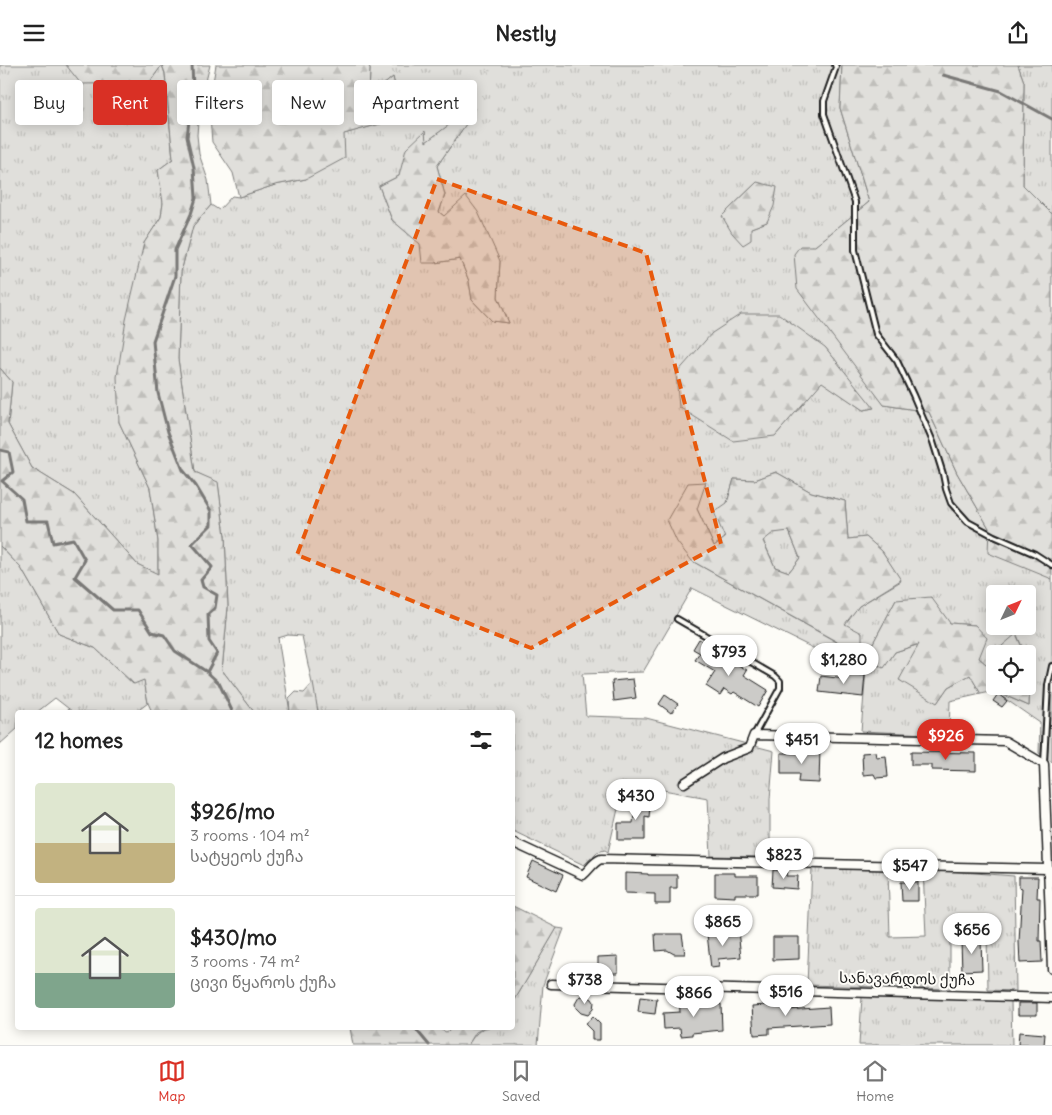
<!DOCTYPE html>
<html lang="en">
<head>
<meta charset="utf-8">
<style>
	:root { --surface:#fff; --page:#f2f2f2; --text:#222; --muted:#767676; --line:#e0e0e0; --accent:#d93025 }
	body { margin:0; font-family:Delius,"Noto Sans Georgian",sans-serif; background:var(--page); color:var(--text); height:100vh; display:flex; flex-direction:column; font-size:19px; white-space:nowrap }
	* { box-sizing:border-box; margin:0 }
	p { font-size:16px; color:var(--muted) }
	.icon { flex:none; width:28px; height:28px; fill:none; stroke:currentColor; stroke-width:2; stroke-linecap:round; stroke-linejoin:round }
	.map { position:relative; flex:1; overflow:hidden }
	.panel { position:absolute; left:15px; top:645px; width:500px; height:320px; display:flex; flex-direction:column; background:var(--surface); border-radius:5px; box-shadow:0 2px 12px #0003 }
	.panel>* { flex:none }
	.top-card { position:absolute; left:15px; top:15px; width:500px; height:45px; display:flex; gap:10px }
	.needle { width:32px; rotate:47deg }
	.fabs { position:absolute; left:986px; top:520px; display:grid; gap:10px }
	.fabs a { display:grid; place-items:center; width:50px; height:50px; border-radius:5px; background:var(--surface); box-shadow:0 2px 12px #0003; font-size:25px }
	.price { position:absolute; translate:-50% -42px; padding:0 11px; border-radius:18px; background:#fff; color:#222; font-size:16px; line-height:32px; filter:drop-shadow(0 1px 2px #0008) }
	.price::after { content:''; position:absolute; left:50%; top:30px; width:15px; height:11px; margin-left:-8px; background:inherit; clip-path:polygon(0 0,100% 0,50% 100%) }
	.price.active { background:var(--accent); color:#fff }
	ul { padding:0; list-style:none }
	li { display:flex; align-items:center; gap:15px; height:125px; padding:0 20px }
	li+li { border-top:1px solid var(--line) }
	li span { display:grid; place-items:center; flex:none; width:140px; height:100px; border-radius:5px; color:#555 }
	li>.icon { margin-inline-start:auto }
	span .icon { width:60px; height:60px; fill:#fffc; stroke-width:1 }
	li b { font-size:21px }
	h2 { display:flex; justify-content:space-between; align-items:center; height:60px; padding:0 20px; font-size:21px }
	.pill { padding:0 18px; border-radius:5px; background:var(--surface); box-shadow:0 2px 12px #0003; font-size:18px; line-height:45px }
	.pill.active { background:var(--accent); color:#fff }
	header { display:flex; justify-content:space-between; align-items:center; height:65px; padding:0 20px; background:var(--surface); font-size:22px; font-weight:800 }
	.tab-bar { display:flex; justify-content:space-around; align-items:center; height:70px; border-top:1px solid var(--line); background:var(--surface); font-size:14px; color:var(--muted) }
	.tab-bar a { display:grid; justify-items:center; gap:2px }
	.tab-bar .active { color:var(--accent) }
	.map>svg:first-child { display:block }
	.grass { fill:url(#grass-tufts); stroke:#7e7e7c; fill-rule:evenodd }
	.forest { fill:url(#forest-firs); stroke:#7e7e7c; fill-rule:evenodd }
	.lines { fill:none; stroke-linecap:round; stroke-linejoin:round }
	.stream { stroke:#797876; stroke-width:3 }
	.building { fill:#cccbc8; stroke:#1c1c1c }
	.lane-casing { stroke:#1c1c1c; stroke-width:8 }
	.street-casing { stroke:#1c1c1c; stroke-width:11 }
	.lane { stroke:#fdfcf7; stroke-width:4 }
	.street { stroke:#fdfcf7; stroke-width:8 }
	.marked { fill:#e8590c; fill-opacity:0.2; stroke:#e8590c; stroke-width:4; stroke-dasharray:10 6; stroke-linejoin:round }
	.labels { text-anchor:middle; stroke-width:4; stroke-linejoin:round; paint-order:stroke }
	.street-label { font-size:15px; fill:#1c1c1c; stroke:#fdfcf7 }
</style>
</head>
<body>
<header><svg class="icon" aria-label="menu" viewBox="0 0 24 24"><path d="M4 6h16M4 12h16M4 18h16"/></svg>Nestly<svg class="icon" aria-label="share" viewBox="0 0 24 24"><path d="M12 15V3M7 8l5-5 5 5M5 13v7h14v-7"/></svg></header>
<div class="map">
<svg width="1052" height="980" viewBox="0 0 1052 980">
	<defs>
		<pattern id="grass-tufts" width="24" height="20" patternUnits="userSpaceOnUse" patternTransform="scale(1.25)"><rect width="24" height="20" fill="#e0dfdb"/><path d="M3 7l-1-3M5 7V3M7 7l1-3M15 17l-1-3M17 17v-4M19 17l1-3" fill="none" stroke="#c0bfbb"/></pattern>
		<pattern id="forest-firs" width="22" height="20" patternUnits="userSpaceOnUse" patternTransform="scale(1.25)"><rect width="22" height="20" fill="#e0dfdb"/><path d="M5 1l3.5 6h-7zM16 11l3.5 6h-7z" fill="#c0bfbb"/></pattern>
	</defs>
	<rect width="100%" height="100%" fill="#fdfcf7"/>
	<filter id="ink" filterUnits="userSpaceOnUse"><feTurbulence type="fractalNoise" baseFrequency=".02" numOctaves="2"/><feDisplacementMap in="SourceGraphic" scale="10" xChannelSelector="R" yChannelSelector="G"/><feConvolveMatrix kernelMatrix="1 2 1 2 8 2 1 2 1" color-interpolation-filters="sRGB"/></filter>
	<g filter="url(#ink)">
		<path class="grass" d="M0,0H66L70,3L149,18L162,0L165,9L173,94L158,105L163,138L161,152L144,178L119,357L150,423L158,476V510L137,499L74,429L32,403L8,359L12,317L0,303Z
			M368,0H842L840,43L869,137L814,182L884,340L929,347L957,408L989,463L1052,514V697L1039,688L1040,658L994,626L1029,641L1030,602L1028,595V589H1025L1017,570L1002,581L1001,589H995V607L979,593L975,560L950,558L896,535L873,578L862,579L844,559L859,541L901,516L882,486L866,472L848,474L845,436L811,427L776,407L755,415L734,414L727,438L725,473L714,481L697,444L688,418L692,496L883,603L895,587L920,579L937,638L948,622L970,610L981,629L950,636L949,670L861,666L866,604H840L821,587L692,523L643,607L582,609L586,651L646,653L774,686L770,734V792L711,791L708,733L624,718L608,787L605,785L597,787L584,800L513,766L512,648L318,647L302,571L288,570L278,573L290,647H254L222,605L228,542L225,471L218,418L195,407L178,294L181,207L193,161L211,140L219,145L232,131L239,132L275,120L306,114L343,69L398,54V36L393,12L369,32L370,3ZM469,46L466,59L437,101L445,130L439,147L500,196L498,232L509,258L492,256L472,235L469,216L460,194L435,198L421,179L392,155L379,121L399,111L425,67V78ZM757,117L767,157L751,163L722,151ZM825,282L873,343L863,345L822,316L775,371ZM995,529H1028V561H995Z
			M1018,0H1052V149L1023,120L1024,17Z
			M789,466L800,493L789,507L775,502L763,475L773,467Z
			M0,481L21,503L59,569L95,583L133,619L144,614L148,638L136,647H73L55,633L37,647L18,648L17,664L0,679Z
			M812,803L888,805L890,872L926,871L923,804L1014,811L1016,926L988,925L987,868H950V924L807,920Z
			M557,863L564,864L543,920L538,980H468C482,957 488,963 512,962L513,938Z
			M862,932L1011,936L1012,980H859Z"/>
		<path class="forest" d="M66,0H210L199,44L197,70L199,89L208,115L211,140L193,161L181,207L178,294L195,407L218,417L225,471L228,542L222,605L254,647H152L148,638L144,615L134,619L95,583L59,569L21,503L0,481V303L12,317L8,359L32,403L74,429L137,499L158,509V476L150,423L119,357L117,312L126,255L144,178L161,152L163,138L158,105L173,94L165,8L162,0L149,18L81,19Z
			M216,0H368L370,3L369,32L393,12L398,36L405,44L398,54L344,69L345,93L306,114L275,120L239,132L233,108L212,77L209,40Z
			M842,0H1018L1024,17L1023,120L1052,149V514L988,488L989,463L957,408L929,347L884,340L797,224L794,189L800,181H815L869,137L840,43Z
			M469,45L466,59L437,101L445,130L439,147L444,151L466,131L478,147L500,196L498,232L509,258L492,256L472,235L469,216L460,194L435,198H422L420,179L392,155L379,121L399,111L406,84L425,66L426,77Z
			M757,117L777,122L774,141L767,157L751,163V175L743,180L732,168L722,151Z
			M741,249H779L825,282L874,343L863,345L822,317L775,371L733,376L679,342L676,309L712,268Z
			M776,407L811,427L845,436L848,474L866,472L882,486L901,515L859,541L845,559L862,568V579L873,578L896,535L931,532L950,558L975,560L987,573L979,593L995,607V621H1028V595L1030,602L1029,641L995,626L981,629L970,610L948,622L937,638L899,615L919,579L895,587L884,603L692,496L677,477L667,455L688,418L706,417L697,444L714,481L725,473L714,447L727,438L734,414L755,415ZM789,466L800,493L789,507L775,502L763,476L773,468Z
			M1016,569L1025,589H1001L1002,581Z
			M313,618L318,647H290L289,634L296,627L304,628Z
			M513,841L557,863L513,938Z
			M435,962L446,967L453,963H484L476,967L468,980H353L350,963Z"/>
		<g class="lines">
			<path class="stream" d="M192,0L193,23L187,72L194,103L196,133L191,149L175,185V211L153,276L158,328L168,367L183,405L196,421L211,446V460L192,479L212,502L201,515L203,522L217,530L215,543L208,549L209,576L217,588L207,607L219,618L233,648
				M943,10L1001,26L1052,54
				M0,385L9,387L13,407L2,416L22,434L26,456H48L53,478L73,474L85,495L75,512L113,545H138L152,567L164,570L175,586L207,607
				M414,962L429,980"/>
		</g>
		<path class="building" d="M699,574L713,582L708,589L725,599L728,594L747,605L744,610L768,625L758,642L734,627L732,629L724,624L720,630L706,621L715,607L695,595L700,588L693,584Z
			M845,609L865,610L863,632L819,627L821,611L845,614Z
			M633,614L636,633L614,636L612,616Z
			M998,629L1007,636L1002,642L993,636Z
			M665,630L678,639L671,648L659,639Z
			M800,683L820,684L819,718L798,717L799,709H781V688H800Z
			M875,687L876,692L886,691L888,712L876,713L874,709L863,710L862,688Z
			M911,687L976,688V706L932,705V700H911Z
			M637,729L651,731L649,752L645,751V775H618V758H633Z
			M533,796L563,810L556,826L526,812Z
			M773,805L787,806L786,811H798L797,824L772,822Z
			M625,808L648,809V810H677V823H670V839H655V829L625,828Z
			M715,808H735V811H758V829H735V832L715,831Z
			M1019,812H1038L1037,833H1040L1039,876H1041L1042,897L1020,898L1019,877L1022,823L1019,822Z
			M901,817H918V836H902Z
			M738,866L741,892L718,894L719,902L711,903L707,869Z
			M655,869H682L685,889H674L667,885L656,886Z
			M773,872H799V894L773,895Z
			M981,875L982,905L962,906L961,876Z
			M618,891V908H598V892Z
			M586,930L592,934L594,937L593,944L588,950L581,948L576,943L575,939L579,932Z
			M679,931L689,932L690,939H721L722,965L692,968V970L681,971L680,963L664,964L663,948L680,947Z
			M640,932L657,934L655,949L638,947Z
			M787,935V945L829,942L830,959L769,963V969L754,970L752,941L767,940V936Z
			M1018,938H1037V950H1018Z
			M593,952L600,959V975H592V966L585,959Z
			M1019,967L1045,969L1044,980H1018Z"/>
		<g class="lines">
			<defs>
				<path id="lane" d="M835,0L836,2L824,36V49L855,137V185L876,269L897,296L913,330L933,377L943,409L946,424L951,438L968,457L994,471L1035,489L1052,500
					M677,554L775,611L780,616V623L754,670
					M1044,698L1048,620L1052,601"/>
				<path id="street" d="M684,718L723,693L749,683L754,670L1005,676L1044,699L1052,904
					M512,777L583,810C590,804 593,797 601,794L1047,804
					M551,919L1052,933"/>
			</defs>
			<use href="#lane" class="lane-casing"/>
			<use href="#street" class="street-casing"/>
			<use href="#lane" class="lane"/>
			<use href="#street" class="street"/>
		</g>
	</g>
	<path class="marked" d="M437,114L646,188L721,479L531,583L297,490Z"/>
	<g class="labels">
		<g class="street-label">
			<text transform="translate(907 914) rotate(1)" y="5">სანავარდოს ქუჩა</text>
		</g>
	</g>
</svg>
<div class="fabs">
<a><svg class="needle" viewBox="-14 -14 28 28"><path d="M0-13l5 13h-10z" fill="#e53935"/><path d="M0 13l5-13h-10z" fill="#767676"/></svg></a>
<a><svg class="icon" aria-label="locate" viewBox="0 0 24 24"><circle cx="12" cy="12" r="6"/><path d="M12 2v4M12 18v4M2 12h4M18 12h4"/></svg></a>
</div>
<b class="price" style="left:729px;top:612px">$793</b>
<b class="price" style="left:844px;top:620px">$1,280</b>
<b class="price active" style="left:946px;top:696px">$926</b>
<b class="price" style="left:802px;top:700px">$451</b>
<b class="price" style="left:636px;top:756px">$430</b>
<b class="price" style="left:784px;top:815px">$823</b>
<b class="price" style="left:910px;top:826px">$547</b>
<b class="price" style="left:723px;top:882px">$865</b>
<b class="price" style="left:972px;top:890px">$656</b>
<b class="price" style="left:585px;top:940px">$738</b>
<b class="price" style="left:786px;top:952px">$516</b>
<b class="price" style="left:694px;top:953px">$866</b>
<div class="top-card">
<a class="pill">Buy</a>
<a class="pill active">Rent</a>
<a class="pill">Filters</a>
<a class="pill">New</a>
<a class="pill">Apartment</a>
</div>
<section class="panel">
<h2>12 homes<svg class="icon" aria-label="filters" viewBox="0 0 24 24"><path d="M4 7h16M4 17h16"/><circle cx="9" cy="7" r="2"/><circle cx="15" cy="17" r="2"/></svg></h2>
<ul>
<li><span style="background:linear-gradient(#dfe7d0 60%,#c2b280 0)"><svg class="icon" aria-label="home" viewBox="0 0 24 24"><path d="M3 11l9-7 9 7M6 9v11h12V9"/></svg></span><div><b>$926/mo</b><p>3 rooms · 104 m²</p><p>სატყეოს ქუჩა</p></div></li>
<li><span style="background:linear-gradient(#dfe7d0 65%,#7fa58c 0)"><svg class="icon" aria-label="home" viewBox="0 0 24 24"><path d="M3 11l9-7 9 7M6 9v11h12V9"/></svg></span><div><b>$430/mo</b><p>3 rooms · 74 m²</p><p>ცივი წყაროს ქუჩა</p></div></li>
</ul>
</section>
</div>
<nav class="tab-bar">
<a class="active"><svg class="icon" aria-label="map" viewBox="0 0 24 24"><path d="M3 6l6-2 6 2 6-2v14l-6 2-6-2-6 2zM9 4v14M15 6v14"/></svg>Map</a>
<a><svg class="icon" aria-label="saved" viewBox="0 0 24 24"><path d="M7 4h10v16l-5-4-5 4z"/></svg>Saved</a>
<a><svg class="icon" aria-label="home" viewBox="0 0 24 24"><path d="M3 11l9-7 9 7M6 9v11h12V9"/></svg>Home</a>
</nav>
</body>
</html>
